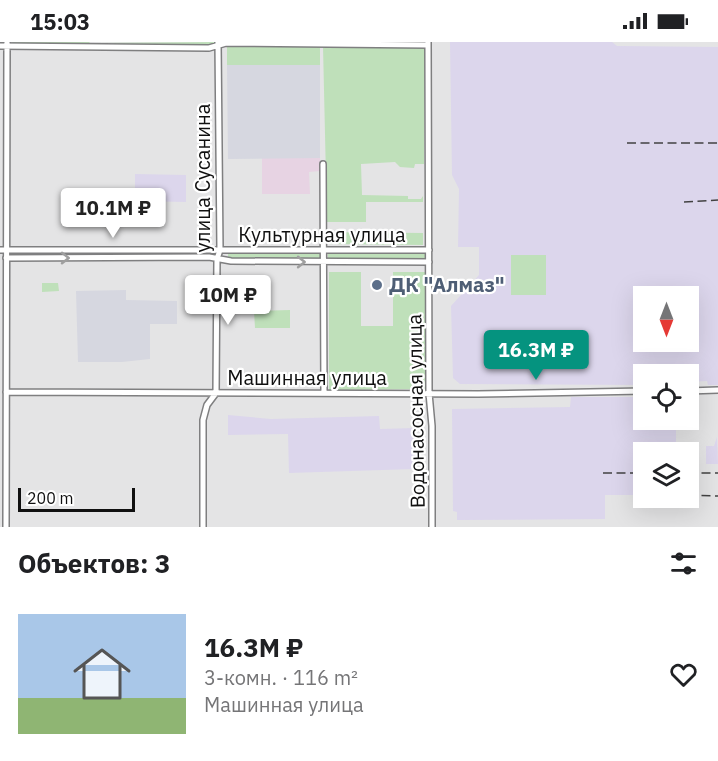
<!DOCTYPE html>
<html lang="ru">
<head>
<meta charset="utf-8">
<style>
	:root { --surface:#fff; --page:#f2f2f2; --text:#202124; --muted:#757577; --accent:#05937f }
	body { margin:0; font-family:"IBM Plex Sans",sans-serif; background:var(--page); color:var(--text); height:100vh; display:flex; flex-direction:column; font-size:22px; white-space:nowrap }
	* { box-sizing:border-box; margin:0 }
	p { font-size:20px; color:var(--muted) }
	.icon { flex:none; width:33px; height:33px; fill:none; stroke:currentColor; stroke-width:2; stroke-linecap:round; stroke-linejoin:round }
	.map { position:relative; height:485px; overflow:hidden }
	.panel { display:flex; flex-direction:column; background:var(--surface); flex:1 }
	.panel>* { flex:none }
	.needle { width:39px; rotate:180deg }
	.controls { position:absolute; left:633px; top:244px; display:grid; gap:12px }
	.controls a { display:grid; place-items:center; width:66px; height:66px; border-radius:0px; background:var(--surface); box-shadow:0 6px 24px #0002; font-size:30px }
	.scale { position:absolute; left:18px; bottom:15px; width:117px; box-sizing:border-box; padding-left:6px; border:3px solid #101010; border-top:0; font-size:16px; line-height:21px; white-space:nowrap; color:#101010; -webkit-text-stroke:4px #fff; paint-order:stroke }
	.price { position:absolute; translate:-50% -51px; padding:0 14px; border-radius:6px; background:#fff; color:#222; font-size:20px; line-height:39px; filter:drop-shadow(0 2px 3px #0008) }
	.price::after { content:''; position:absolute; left:50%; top:36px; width:18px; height:14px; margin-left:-9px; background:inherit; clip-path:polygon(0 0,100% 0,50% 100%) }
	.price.selected { background:var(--accent); color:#fff }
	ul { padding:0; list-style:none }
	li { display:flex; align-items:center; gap:18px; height:150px; padding:0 18px }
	li span { display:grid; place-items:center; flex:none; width:168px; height:120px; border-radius:0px; color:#555 }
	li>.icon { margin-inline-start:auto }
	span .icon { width:72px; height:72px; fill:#fffc; stroke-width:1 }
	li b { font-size:26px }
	h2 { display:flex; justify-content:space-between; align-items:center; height:72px; padding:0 18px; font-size:26px }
	.status { display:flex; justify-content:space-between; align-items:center; height:42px; padding:0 30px; background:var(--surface); direction:ltr }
	.status svg { height:16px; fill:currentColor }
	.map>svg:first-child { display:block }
	.commercial { fill:#e7d3e3 }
	.industrial { fill:#dcd6ec; fill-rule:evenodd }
	.built { fill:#d6d7e0 }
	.green { fill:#bfe0ba }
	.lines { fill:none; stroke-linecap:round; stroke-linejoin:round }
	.minor-casing { stroke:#7f7f80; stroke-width:8 }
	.minor { stroke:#fff; stroke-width:5 }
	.rail { stroke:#424242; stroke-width:1.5; stroke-dasharray:9 4.5; stroke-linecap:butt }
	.oneway { stroke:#9f9f9f }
	.service-dot { fill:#5c6f8a; stroke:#fff; stroke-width:2 }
	.labels { text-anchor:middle; stroke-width:4.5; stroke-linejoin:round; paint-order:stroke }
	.street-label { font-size:20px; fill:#101010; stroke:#fff }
	.service-label { font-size:20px; font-weight:bold; fill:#4e5e75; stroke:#fff; text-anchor:start }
</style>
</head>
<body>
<div class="status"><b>15:03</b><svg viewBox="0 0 49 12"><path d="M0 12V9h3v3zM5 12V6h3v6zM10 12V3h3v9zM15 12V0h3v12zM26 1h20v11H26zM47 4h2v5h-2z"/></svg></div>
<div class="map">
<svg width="718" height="485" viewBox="0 0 718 485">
	<rect width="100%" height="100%" fill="#e4e4e5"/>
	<path class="commercial" d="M262,116H320V129L309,130L310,152H262Z"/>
	<path class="industrial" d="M450,0H612L617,4L718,5V343H708L707,339L689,340L688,333H644L643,343L460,342L453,336L451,264L479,233V205H458L459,147L452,133ZM644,255H688V300H644Z
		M135,132L186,133V160L135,159Z
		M571,355H643L644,378H676V411H644L643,453H605V477L457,478V470L453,469L452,367L570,365Z
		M228,373L271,377L379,374L380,387L415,386L414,427L289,431L288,392L228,393Z
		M717,395L718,422H706V404H714Z"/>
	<path class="built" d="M227,23H320V116L228,117Z
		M126,248V258L177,259V282H150V317L122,320H78L76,249Z"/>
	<path class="green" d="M11,0H90L88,2H16Z
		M216,0L212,4L116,3L113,1H95Z
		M320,3V23H227V4Z
		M323,4H422L425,7L424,122H415L414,126L400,125L395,120L361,122L362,153L408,154V157H421L423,154V160H366V180H327Z
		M326,190L423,191V203L326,202Z
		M11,210L217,211L215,214H11Z
		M228,211H320V217L228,216Z
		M328,211H425V217H328Z
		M511,213H546V253H511Z
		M329,230H361V284H393V230H426V347L329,348Z
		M42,241H58L59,249L42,250Z
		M290,268V286H255L254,269Z"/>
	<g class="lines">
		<defs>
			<path id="minor" d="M428,0L429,351L432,384V485
				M0,4L209,6L226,1L428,3
				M323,122L324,350
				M0,208H429
				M6,216L209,215L231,219L429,220
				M688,349L718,348
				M6,350L478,352L644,349
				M6,485L7,0
				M203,485V378L207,363L216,351L217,217L220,208L218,0"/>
		</defs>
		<use href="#minor" class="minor-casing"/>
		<use href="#minor" class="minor"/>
		<path class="rail" d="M627,101H718
			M684,160L718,158
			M603,431H644
			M688,431H718
			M688,453L718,454"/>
	</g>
	<defs><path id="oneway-chevron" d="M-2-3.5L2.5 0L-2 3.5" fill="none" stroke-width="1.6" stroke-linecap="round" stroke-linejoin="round" transform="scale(1.5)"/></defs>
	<g class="oneway">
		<use href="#oneway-chevron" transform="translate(65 216)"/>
		<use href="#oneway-chevron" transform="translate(301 220)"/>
	</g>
	<circle class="service-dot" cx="377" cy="243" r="6"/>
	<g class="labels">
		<g class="street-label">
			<text transform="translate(203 136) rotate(-90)" y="7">улица Сусанина</text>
			<text x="322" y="200">Культурная улица</text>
			<text x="307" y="343">Машинная улица</text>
			<text transform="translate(416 369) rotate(-91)" y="7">Водонасосная улица</text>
		</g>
		<g class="service-label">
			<text x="389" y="250">ДК "Алмаз"</text>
		</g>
	</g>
</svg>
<div class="controls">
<a><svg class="needle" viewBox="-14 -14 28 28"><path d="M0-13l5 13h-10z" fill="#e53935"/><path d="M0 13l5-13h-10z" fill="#757577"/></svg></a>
<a><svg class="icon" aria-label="locate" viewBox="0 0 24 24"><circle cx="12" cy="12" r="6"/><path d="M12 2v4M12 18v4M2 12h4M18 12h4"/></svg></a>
<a><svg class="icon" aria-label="layers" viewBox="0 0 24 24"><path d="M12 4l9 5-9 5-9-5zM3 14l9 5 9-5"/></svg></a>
</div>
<div class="scale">200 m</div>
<b class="price" style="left:113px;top:197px">10.1M ₽</b>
<b class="price" style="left:228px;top:284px">10M ₽</b>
<b class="price selected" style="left:536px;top:339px">16.3M ₽</b>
</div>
<section class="panel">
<h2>Объектов: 3<svg class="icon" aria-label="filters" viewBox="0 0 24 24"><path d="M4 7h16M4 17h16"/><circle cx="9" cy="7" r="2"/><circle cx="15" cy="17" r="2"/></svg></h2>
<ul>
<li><span style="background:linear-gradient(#a9c7e8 70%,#8fb573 0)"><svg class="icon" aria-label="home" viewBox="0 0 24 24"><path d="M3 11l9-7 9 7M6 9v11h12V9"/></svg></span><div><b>16.3M ₽</b><p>3-комн. · 116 m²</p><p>Машинная улица</p></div><svg class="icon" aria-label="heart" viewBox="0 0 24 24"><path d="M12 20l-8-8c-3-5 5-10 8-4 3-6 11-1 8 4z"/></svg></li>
</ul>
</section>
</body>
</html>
